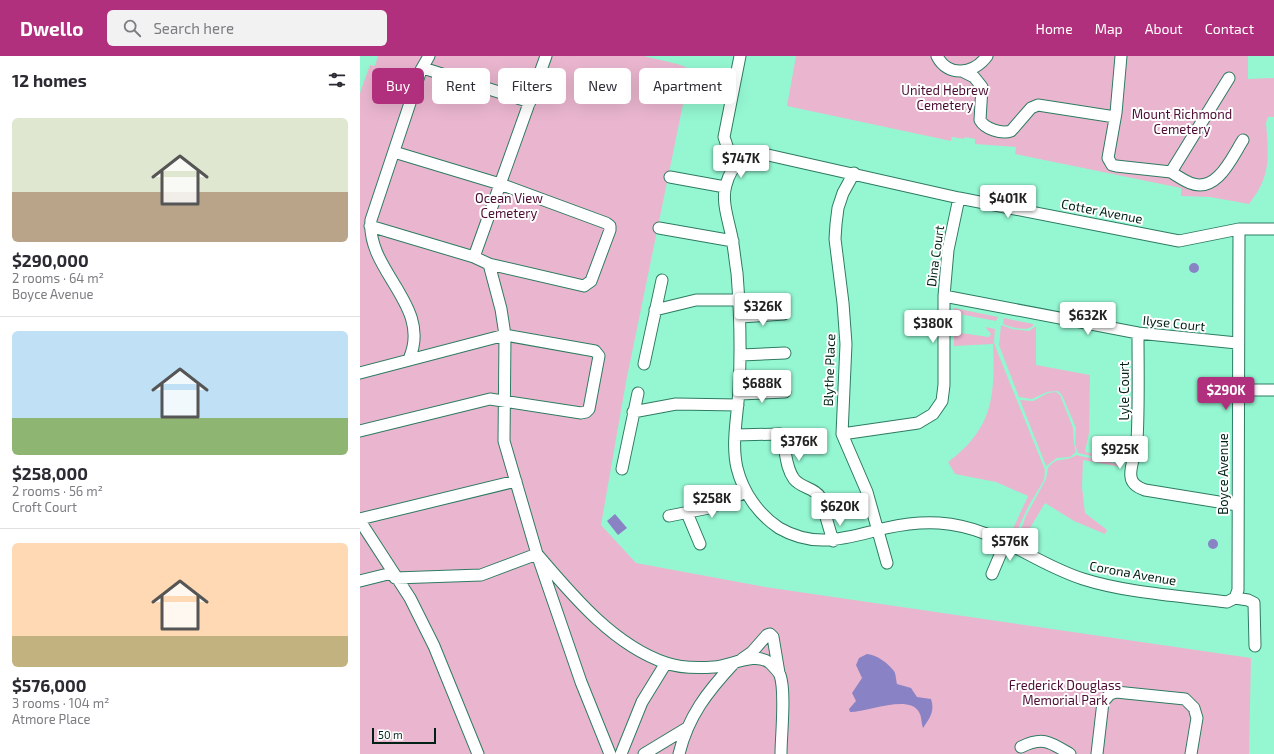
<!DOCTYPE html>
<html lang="en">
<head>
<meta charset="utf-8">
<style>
	:root { --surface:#fff; --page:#f2f2f3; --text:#2b2b33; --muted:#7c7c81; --line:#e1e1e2; --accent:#b0307d }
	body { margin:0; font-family:"Exo 2",sans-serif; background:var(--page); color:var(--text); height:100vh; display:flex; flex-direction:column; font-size:15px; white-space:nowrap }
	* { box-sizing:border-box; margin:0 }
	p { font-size:13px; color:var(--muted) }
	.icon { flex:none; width:22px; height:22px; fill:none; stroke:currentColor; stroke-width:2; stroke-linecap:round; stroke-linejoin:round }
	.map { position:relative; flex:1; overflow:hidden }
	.details { display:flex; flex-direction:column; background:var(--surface); width:360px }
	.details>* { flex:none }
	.hud { position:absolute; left:12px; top:12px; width:380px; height:36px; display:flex; gap:8px }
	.scale { position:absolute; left:12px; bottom:10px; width:64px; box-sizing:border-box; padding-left:4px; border:2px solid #012117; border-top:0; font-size:11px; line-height:14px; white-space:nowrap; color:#012117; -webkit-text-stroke:3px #fff; paint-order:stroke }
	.price { position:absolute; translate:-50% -34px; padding:0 9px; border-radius:4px; background:#fff; color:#222; font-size:13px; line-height:26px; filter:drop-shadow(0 1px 2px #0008) }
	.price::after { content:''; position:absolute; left:50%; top:24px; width:12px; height:9px; margin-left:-6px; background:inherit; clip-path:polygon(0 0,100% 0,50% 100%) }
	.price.current { background:var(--accent); color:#fff }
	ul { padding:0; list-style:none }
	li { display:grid; align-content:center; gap:8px; height:212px; padding:0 12px }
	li+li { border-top:1px solid var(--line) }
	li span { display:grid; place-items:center; height:124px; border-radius:6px; color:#555 }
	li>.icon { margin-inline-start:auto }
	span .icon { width:72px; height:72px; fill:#fffc; stroke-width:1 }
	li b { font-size:17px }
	h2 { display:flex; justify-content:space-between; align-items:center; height:48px; padding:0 12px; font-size:17px }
	.chip { padding:0 14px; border-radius:6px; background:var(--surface); box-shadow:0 4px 16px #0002; font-size:14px; line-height:36px }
	.chip.current { background:var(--accent); color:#fff }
	header { display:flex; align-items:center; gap:24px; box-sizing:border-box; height:56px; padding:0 20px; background:var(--accent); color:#fff }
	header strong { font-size:19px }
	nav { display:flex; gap:22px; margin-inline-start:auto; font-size:14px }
	.search { width:280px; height:36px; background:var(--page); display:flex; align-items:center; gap:10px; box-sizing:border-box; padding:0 14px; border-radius:6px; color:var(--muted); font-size:15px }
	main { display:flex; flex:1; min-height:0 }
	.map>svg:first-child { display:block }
	.green { fill:#eab6cf }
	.water { fill:#8982c4 }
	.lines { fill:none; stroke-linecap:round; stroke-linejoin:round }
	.minor-casing { stroke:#2e7b62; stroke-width:13 }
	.minor { stroke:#fff; stroke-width:11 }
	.labels { text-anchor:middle; stroke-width:4; stroke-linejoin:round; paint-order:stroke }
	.park-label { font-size:13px; fill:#4c0c33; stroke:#fff }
	.street-label { font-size:13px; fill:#012117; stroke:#fff }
</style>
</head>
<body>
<header>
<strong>Dwello</strong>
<div class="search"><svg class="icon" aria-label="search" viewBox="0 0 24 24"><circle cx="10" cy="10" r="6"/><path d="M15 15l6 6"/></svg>Search here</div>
<nav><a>Home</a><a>Map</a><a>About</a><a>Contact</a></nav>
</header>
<main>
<section class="details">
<h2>12 homes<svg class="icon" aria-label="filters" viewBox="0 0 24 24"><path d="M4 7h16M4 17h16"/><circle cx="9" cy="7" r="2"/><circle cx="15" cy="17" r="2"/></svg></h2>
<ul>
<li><span style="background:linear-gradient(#dfe7d0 60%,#b9a48a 0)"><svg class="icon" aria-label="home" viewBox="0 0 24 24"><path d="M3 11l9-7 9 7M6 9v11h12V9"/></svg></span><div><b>$290,000</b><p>2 rooms · 64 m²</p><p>Boyce Avenue</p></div></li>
<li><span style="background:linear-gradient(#bfe0f5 70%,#8fb573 0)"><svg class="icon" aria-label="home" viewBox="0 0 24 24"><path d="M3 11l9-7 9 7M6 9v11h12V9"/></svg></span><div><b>$258,000</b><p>2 rooms · 56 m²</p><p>Croft Court</p></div></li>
<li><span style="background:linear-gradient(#ffd9b3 75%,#c2b280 0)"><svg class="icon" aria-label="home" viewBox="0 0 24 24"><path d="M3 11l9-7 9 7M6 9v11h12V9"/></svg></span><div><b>$576,000</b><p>3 rooms · 104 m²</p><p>Atmore Place</p></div></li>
</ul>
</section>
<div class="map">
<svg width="914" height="698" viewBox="0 0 914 698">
	<rect width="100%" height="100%" fill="#94f7d2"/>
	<path class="green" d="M18,0H284C293,3 323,8 327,12L328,24L266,326L241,469L276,507L405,531L891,602L889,698H0V37L10,9L15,10Z
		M436,0H888V23L914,22V61H908L906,67C909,102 911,120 889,148L850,141L821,140V132L655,98L656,91L615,88V83L605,81L604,83L592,81L591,85L427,50Z
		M594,252L638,261L636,265L594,257Z
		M594,260L597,262L600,268L598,272L594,274Z
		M644,262L673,268V270C666,276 650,271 643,268Z
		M641,269L652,273L669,275L676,270V309L730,319L729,377L725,396L763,404L762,407L718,397L715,388L716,372L702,339L698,335L687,336L672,343L659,341L639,289Z
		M625,271L635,273L634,286L637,295L685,414L684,424L668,451L656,477L652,475L668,440L636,426L595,418L588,406C633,372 635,341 633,288L594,290V276L629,281L631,278Z
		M696,336L700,339L713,372L714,388L716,396L710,401L697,402L686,410L660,344L673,345L688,337Z
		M716,399L762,409L761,411L723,404L722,431L725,457L747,474L745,478L714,465L685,447L664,482L659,479L666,460L686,423L688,412C697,399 706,407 716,399Z"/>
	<path class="water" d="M829 212a5 5 0 1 1 10 0a5 5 0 1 1-10 0Z
		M255,458L267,472L258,479L247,465Z
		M848 488a5 5 0 1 1 10 0a5 5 0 1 1-10 0Z
		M507,598C518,599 527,607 534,615C536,618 536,624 537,628L551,632L557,641L571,643C575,655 570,662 563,672C561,666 562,661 559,656C549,638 508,656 490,656L489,653L496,645L492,637L502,622L496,609L499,602Z"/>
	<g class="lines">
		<defs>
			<path id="minor" d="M577,0C588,22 614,18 627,0
				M761,0L756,57L748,102L752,109L756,110L811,116L869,22
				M63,12L170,46
				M604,16L614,21L622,31L620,64C625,73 641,78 651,75L671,52L678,49L755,61
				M379,106L369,96L364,81L380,0
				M811,116C817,120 823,124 830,127C857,138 872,101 883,84
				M494,117L483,137L478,152L476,168L475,183L483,247L486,288L482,378L507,436L527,507
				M310,121L365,131
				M10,170L114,201L129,208L224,230L231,225L250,174V170L246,167L140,128L34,96
				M299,172L373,185
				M114,201L186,0
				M129,208L141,253L145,279L144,385L177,498L221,626L250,698
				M584,240L778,277L877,287
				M295,254L336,244H379
				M380,261L424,258
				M778,277C778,313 779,349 777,385C777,396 769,410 771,421C772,429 779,432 785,434L877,449
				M381,299L425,297
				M49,303C73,250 6,215 11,164L61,14L69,0
				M284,308L302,224
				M0,317L145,279L235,295L239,300L229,353L226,356L221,357L130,343L0,375
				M877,334H914
				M379,338L425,336
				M273,356L316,348L378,349
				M482,378L558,367L573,358L582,345L584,329V240L588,194L599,142
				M375,379L420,378C427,392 424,409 434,423C441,432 455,432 460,441L473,485
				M262,413L278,337
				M327,457L340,488
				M309,460L349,452L386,436
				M0,463L156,425
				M0,465L50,542L74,590L118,698
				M632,518L646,485
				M35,522L121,519L177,498C212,539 253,589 306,607C320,612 339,612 354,611C371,610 395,595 410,607C413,610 418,615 420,619C426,636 421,679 421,698
				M0,525L32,517
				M875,542L867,546C821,540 767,537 723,523C670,506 637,471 579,467C562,466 544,468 526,472C488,481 457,494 419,472C398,458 383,436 377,412C371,386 378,358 379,332C381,294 380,255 377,217C375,205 374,193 372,182C369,166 361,145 366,129C372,106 386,99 408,99L599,142L819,185L879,173H914
				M875,542L878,534L879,173
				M875,542L888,544L894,547L895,590
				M382,603L392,596L407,579L410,578L413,581L419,617
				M661,691C683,680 690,686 710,698
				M261,698L282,646L306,607
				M284,698L327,672
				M319,698C328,660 348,635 374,607
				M737,698L743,646L750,638L756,636L825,643L834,652L837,662L831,698"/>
		</defs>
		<use href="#minor" class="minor-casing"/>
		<use href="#minor" class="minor"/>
	</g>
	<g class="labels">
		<g class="park-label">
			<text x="585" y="39">United Hebrew<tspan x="585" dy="15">Cemetery</tspan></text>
			<text x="822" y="63">Mount Richmond<tspan x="822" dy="15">Cemetery</tspan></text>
			<text x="149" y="147">Ocean View<tspan x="149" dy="15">Cemetery</tspan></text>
			<text x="705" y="634">Frederick Douglass<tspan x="705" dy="15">Memorial Park</tspan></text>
		</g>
		<g class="street-label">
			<text transform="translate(742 155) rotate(11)" y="5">Cotter Avenue</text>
			<text transform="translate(575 200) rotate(-82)" y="5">Dina Court</text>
			<text transform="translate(814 267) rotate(6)" y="5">Ilyse Court</text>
			<text transform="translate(469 314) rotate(-88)" y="5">Blythe Place</text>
			<text transform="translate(764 335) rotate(-90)" y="5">Lyle Court</text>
			<text transform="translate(863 418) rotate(-90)" y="5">Boyce Avenue</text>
			<text transform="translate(773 517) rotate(10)" y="5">Corona Avenue</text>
		</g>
	</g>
</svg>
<div class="scale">50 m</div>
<b class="price" style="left:381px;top:123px">$747K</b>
<b class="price" style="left:648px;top:163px">$401K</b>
<b class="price" style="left:403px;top:271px">$326K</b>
<b class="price" style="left:728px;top:280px">$632K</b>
<b class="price" style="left:573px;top:288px">$380K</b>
<b class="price" style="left:402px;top:348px">$688K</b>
<b class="price current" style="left:866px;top:355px">$290K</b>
<b class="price" style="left:439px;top:406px">$376K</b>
<b class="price" style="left:760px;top:414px">$925K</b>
<b class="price" style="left:352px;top:463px">$258K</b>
<b class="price" style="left:480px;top:471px">$620K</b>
<b class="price" style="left:650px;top:506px">$576K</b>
<div class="hud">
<a class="chip current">Buy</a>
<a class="chip">Rent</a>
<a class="chip">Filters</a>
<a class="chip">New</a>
<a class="chip">Apartment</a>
</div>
</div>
</main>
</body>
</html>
